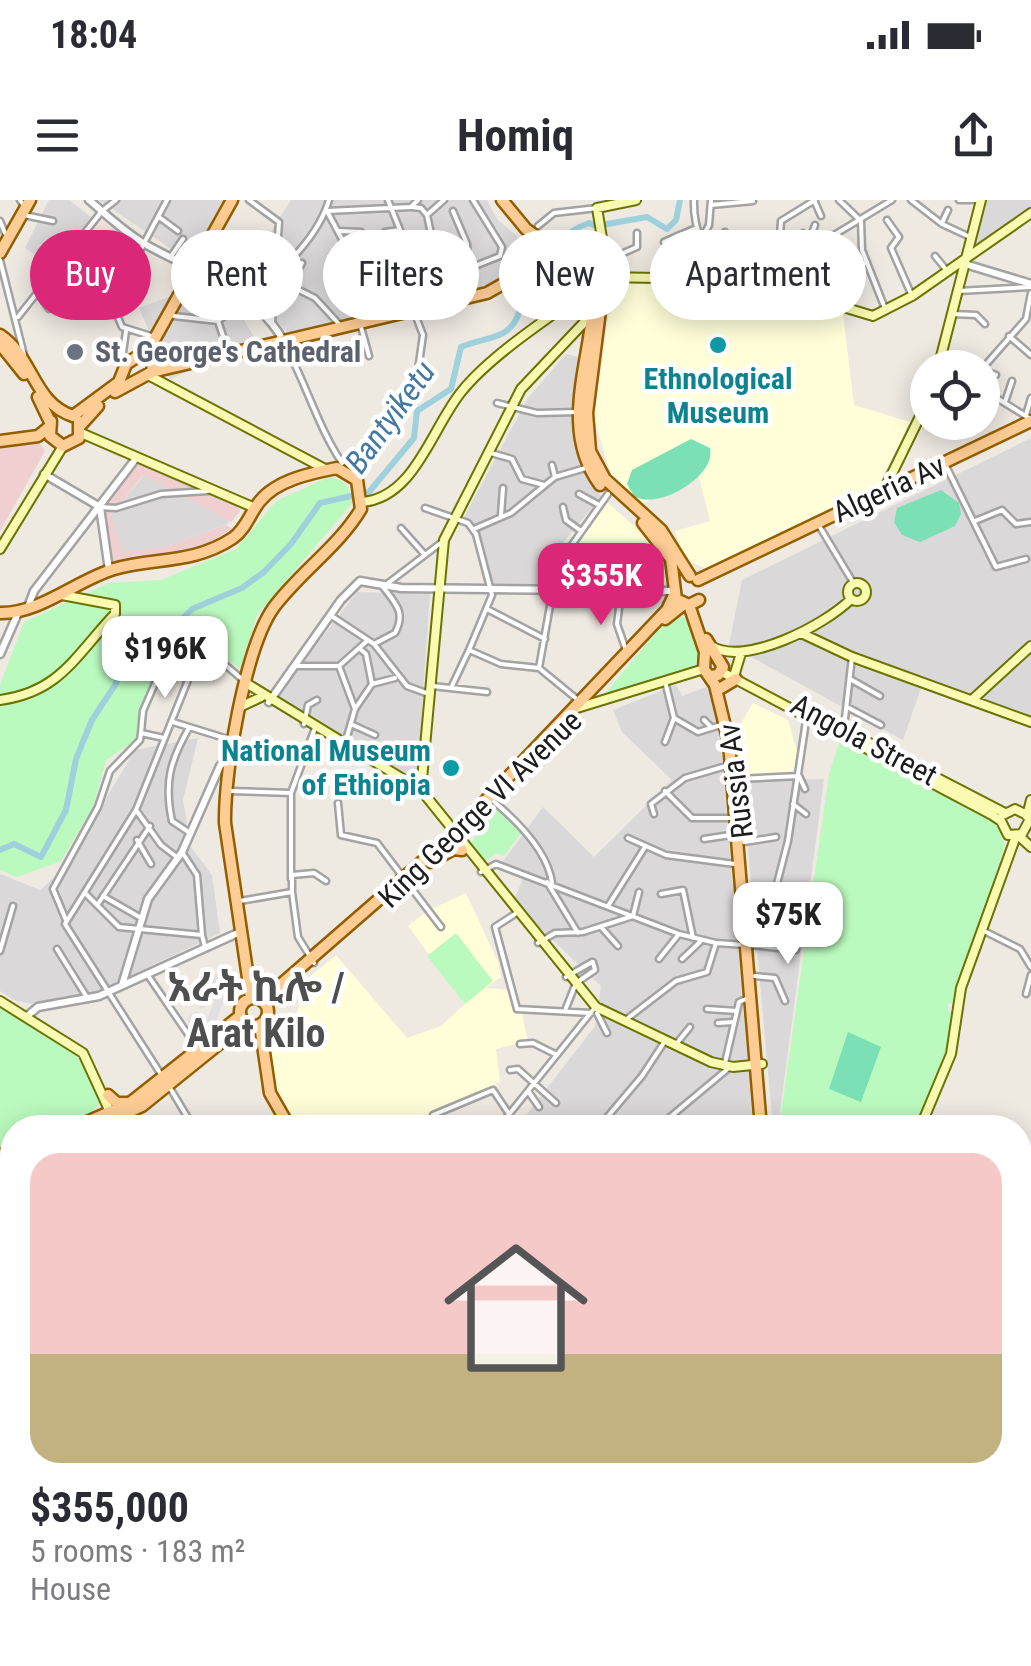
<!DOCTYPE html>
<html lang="en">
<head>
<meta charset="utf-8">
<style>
	:root { --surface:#fff; --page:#f7f7f7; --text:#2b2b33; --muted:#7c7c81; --line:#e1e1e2; --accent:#db2777 }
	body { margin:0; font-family:"Roboto Condensed","Noto Sans Ethiopic",sans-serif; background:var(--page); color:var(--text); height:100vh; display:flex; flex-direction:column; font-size:38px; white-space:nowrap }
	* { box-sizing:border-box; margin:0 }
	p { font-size:32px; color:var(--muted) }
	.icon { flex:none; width:55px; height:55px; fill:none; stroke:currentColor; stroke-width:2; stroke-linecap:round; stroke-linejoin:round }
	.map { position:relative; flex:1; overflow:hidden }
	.drawer { position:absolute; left:0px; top:915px; width:1032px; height:552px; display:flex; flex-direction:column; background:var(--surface); border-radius:40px 40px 0 0; box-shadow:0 5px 25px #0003 }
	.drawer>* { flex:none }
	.hud { position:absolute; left:30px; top:30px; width:972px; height:90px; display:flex; gap:20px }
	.controls { position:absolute; left:910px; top:150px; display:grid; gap:20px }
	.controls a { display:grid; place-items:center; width:90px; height:90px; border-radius:50%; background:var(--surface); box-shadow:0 5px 25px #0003; font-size:50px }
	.price { position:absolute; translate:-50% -85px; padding:0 22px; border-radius:20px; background:#fff; color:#222; font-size:32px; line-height:65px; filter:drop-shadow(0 2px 5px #0008) }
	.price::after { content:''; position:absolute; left:50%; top:60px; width:30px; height:22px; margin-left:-15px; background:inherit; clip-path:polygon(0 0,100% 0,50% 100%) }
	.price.active { background:var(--accent); color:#fff }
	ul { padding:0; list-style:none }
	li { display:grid; align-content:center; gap:20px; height:530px; padding:0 30px }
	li+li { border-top:2px solid var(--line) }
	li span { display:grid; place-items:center; height:310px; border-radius:30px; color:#555 }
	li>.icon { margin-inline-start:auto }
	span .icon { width:180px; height:180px; fill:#fffc; stroke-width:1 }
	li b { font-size:42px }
	.chip { padding:0 35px; border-radius:45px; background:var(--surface); box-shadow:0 5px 25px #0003; font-size:35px; line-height:90px }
	.chip.active { background:var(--accent); color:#fff }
	.status { display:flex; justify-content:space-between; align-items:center; height:70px; padding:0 50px; background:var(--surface); direction:ltr }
	.status svg { height:28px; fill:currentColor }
	header { display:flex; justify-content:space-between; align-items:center; height:130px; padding:0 30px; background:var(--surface); font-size:45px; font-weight:700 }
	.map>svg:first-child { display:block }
	.residential { fill:#dad8d9 }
	.commercial { fill:#efcfcf }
	.education { fill:#fffed8 }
	.forest { fill:#a7ce94 }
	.park { fill:#bbfabe }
	.pitch { fill:#7ce0b6 }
	.parking { fill:#e0e0e0 }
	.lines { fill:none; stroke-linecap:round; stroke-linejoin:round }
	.river { stroke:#9fd1dd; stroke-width:6 }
	.minor-casing { stroke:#a3a3a3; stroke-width:9 }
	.tertiary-casing { stroke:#a3a3a3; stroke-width:11 }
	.secondary-casing { stroke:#6b7302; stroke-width:12 }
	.primary-casing { stroke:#935e00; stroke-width:15 }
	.minor { stroke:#fff; stroke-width:4 }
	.tertiary { stroke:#fff; stroke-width:6 }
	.secondary { stroke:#f9fbb2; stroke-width:8 }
	.primary { stroke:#fecd95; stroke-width:10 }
	.culture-dot { fill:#0f9aa8; stroke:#fff; stroke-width:4 }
	.worship-dot { fill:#6b7280; stroke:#fff; stroke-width:4 }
	.labels { text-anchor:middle; stroke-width:9; stroke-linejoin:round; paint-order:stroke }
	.worship-label { font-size:30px; font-weight:bold; fill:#5b616d; stroke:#fff; text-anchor:start }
	.culture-label { font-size:30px; font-weight:bold; fill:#0d838f; stroke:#fff }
	.street-label { font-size:30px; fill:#1c1c1c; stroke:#fff }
	.water-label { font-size:32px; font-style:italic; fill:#4478a5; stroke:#fff }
	.district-label { font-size:40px; font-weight:bold; fill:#4f4f4f; stroke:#fff }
</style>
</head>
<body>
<div class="status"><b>18:04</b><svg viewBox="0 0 49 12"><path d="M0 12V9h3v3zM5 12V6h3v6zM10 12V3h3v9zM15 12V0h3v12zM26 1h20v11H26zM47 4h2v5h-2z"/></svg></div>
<header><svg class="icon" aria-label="menu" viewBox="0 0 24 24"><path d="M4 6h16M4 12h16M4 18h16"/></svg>Homiq<svg class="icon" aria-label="share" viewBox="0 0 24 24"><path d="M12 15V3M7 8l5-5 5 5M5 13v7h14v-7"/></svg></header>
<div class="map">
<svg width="1031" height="1466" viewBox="0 0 1031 1466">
	<rect width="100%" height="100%" fill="#eee9e1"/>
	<path class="residential" d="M49,0H69L92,18L52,66L25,48Z
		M99,0H223L190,62Z
		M291,0H487L497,19L525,43L496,82L408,109L291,136L251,94L237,86Z
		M985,0H1031V9L972,47Z
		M219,78L257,142L170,179L139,108Z
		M566,154L579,157L575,209L578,256L601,297L562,344L541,386L494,387L474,326L463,319L528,198Z
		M1031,238V519L924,479L903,540L729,445L742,380Z
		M144,275L229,319L228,324L161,348L122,352L111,315Z
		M357,392L430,394L417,581L274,500Z
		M676,485L682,496L709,486L719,521L753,927H517L595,826L601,786L513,702L525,674L501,664L543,607L594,657L672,580L622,532L613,510Z
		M198,538L183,600L187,622L181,649L144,696L118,782L101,792L36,805L14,800L0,791V674L40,690L64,668L135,550Z
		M824,579L778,927H773L742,581Z
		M191,647L212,675L220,733L130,776L155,692Z
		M1031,973V1221L1020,1232V980Z
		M12,1253V1455H304L308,1466H0V1268Z
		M392,1455H777L780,1458L775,1466H386Z"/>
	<path class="commercial" d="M39,242L45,251L0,331V247Z
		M140,261L237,304L240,311L231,322L143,275L111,315L122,351L161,348L226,325L232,329L203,346L167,357L113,364L101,311Z"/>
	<path class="education" d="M726,64L826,111L843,114L854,205L910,222L877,288L708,369L684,360L675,331L710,321L699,277L639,305L614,284L594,219L612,90L623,83H663L674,88V78Z
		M607,302L663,352L670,368L666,387L557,389L568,357Z
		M753,503L788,520L797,551V574L742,575L736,532Z
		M466,693L498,762L501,777L486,788L510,790L515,814H522L528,841L496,849L500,882L425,918L383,928L300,927L278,899L268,847L280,844L292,831L299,806L297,787L336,755L407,838L441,826L465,804L408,726L429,710Z"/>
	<path class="forest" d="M1031,1248V1427L1020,1425V1267Z"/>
	<path class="park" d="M329,277C345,280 350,287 353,302L257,415L240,469L208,443L190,462L161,461L139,512L136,540L106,560L93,607L61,661L17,677L0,670V485L24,422L109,383L161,380L236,349L276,301Z
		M672,414L689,419L703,462L604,502L601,498Z
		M840,540L996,623L1005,645L954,803L948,804V811L954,813L951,837L916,927L779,928L829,574Z
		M498,609L521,633L504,656L496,653L484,662L470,644Z
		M456,733L493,781L465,804L427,756Z
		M0,805C51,834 83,843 100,903C83,929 40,927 12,928V944L0,947Z"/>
	<path class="pitch" d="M691,239L710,248C717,276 657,311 634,296L627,284L632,270Z
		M941,290L959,303L961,314L955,326L920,342L902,335L894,322L897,308Z
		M848,832L881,847L861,902L829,889Z"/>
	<path class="parking" d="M223,774L228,783L235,779L236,785L224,799L217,819L220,824L203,839L186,819L197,811L207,819L215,801L207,798L205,807L199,809L197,777Z"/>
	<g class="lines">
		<path class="river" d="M0,650L14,644L41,657L66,610L76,559L92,520L115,485L136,438L162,439L192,409L242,388L264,372L291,344L320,303L369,292L414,238L417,211L451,189L461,147C486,136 512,141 520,109L527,104L526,90C557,68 547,37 589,23L596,26L647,17L667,29L676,20L680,0
			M1020,1262L1031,1243
			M124,1455H133
			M109,1466L118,1455
			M788,1466L790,1462"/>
		<defs>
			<path id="minor" d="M20,0L22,3
				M249,0L279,22L272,122
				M694,0C693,25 702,40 707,64
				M814,0L821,16
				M839,0L861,21L862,50L886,111
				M911,0L942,24L970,37
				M959,0H978
				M711,5L753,1
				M412,7L421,8L427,15L441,80
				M327,11L383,117
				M327,11L411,7L418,0
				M453,11L467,44L468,70
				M24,15L53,21
				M427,15L444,0
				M159,17L178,31
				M887,20L899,37L891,48L912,96
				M0,21L5,33
				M942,23L948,10
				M538,26L554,13L597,8
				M339,31L361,32
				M385,32L400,30
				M725,32V57
				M702,38L709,25L711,0
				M664,42L694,29
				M346,45L368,43
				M800,45L803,33
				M807,51C823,68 846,74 867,62
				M172,55L183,39
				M935,56L948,72
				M352,57L383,51L401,33
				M786,59L811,36L815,25
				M0,60L24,155
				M605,61L637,47V33
				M786,62L780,35L781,21L815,0
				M302,63L293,80L295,88L315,98L339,124
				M36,67L49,76
				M757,68L796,58L892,0
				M686,70L677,53L688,48L696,67
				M455,75L458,85
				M437,82L438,102
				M231,90L243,69
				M412,91L500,56L502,47L473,0
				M958,91L1031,87
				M37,92L49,109L78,101L112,103
				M376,101L388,89L386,74
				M823,101L822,80L829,78L832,57
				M952,114L976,115L985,124
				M174,116L218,121
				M18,117L102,11L116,0
				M361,127L369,156
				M151,136L122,127L112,103L167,0
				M1009,136L1031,155
				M284,143C306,183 317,225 342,263
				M228,151L218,121C258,89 314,51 329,0
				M940,162L948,168
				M126,164L122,159L126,131
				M982,169L1026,119L1031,93
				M982,170L996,175
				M982,189L1029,218
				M1005,202L1012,181
				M497,203L537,213L578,212
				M1026,215L1031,198
				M491,253L512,259L522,279L544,285
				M341,262L388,234L417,177L423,135L413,109L400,30L388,0
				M945,264L996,367L1026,359
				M552,265L555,277
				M579,294L599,305
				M100,307L116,308L161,294L208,291
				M563,307L566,320L581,331
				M425,308L468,323L476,334L492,395L469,450
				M501,315L503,288
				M975,321L1002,310L1016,324L1031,322
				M818,324L854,384
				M401,328L425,355
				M474,329L511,313L555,277L589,267
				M621,392L617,424L626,450
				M489,410L545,439
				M330,415L374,444L407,486L429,494
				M374,444L395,433C406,413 396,404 383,387L442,342
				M359,448L366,454L372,484
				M209,451L243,480
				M294,466H339L367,441
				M339,466L355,509L346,540
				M539,468L557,366L608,294
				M850,479L880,496
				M665,481L674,518L698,532L721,525
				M432,486L487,492
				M451,488L469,450L501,464L539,468L578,500
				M847,507L881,525
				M355,509L372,484L395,478
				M704,520L711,527
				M173,522L231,540
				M304,524L308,505L317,500
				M353,525L375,535
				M844,527L852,457
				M189,528C170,561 164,583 172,621L190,633
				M141,533L143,511L163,465
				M665,542L674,518
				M799,576L805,589
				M738,579L799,576
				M230,591L291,593L315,528
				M665,591L692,618H733
				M491,599C515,619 548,651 552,683
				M338,603L341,635L377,643L441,727
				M793,604L806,614
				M136,610L161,645L178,658
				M654,614L651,604L685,578L726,566
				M628,638L666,655L735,664
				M704,639L737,634
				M137,640L151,664
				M744,642L776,637
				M182,652L197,675L202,735
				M481,672L496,664L679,734L716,743L761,746L788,641L806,521
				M291,679V593
				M547,682L578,733
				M292,692V675L314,673L326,681
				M85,693L119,727L202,735L205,747
				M661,694L683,690L693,738
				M103,696L141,718
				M240,701L292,692L298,737L314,763
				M98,704L150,626
				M608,706L645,647
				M515,714L495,727L517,809L591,813
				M66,720L53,689L98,607L110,571L140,540L141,533L164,538
				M601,727L618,746
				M982,730L1020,749L1031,767
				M538,743L555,733L583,732L633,716L639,692
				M761,746L796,750
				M57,749L88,799
				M0,751L13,706
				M659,759L679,734
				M682,759L700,742
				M147,774L198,849
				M755,776L775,778L785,801
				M566,777L592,762
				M1026,794L1031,775
				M566,808L576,783L595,770L593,762
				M707,809L737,811
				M597,813L607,833
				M628,818L676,781L707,772L716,743
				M718,823L733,822
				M677,843L690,827
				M520,844L533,843L557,855
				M725,863L739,802L746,799
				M510,870L518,869L556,903
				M162,876L65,724L136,610L188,480
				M170,888L194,928
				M528,891L539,907
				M433,915L493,890L509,914
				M498,928L593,810
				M598,928L642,876L665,841
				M657,928L730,867
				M1020,984L1031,976
				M1020,1021L1031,1023
				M1020,1070L1031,1072
				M1020,1116L1031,1141
				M1022,1165L1031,1182
				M1020,1168L1031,1154
				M1020,1199L1031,1210
				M1020,1227V1234
				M0,1446L12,1445
				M167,1455L172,1466
				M537,1455L539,1466
				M556,1455L559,1466
				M568,1455L582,1465
				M602,1455H628
				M646,1455H649
				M888,1455L909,1466
				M991,1455L996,1466
				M264,1456L316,1460
				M713,1459L742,1462
				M672,1464L704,1465
				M126,1466L139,1455
				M212,1466L220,1455
				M739,1466L748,1455
				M755,1466V1455
				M834,1466L880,1455"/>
			<path id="tertiary" d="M89,0C107,15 124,32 145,44C192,71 258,91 284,142
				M965,64L1031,84
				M44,274L100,307L109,370
				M28,407L34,391L137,257
				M0,454L18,413
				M269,502L341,400L360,381L401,388L674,391
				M122,785L148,699L182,652L220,566L231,554
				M26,817L38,807L99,796L240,732"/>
			<path id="secondary" d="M600,75L604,50L597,8L636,0
				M603,77L658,78L731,59L823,101L873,116L912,96L1031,13
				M938,168L981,0
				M148,175L327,270
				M81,233L255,308
				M884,290L928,200
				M362,302C415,298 432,227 462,191C491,155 551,116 589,89
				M0,349L63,246
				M848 392a9 9 0 1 1 18 0a9 9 0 1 1-18 0Z
				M801,433L852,457L1031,522
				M711,446C745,467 825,425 851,399
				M722,472L992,615L1001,621L1008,635L1022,634L1029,621
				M735,473L741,453
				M246,483L421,590L596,807L711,862L733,867L762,864
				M0,500C60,492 75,456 115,414V405L62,395
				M972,500L1031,446
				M242,506L261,497
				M577,508L704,469
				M831,523L1005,613
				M421,590L444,340L521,189L593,113
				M1003,615L1015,609L1025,614
				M1027,616L1031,600
				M1019,636L1031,647
				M0,801L83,853L111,914
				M920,928L951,854L961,788L1016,636
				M1020,1429L1031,1432
				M319,1455L323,1466
				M381,1466L387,1455
				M952,1466L954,1455"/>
			<path id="primary" d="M502,0L526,29L577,66L604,79L587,213L590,251L605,279L661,330L690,376
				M0,53L30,0
				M572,68L594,92
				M189,91L207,58
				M594,92C593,157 557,227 600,285
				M0,135C34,158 33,203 73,216L119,182L126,164L149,149L232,0
				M0,144L24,174
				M152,172L487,93L510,80L540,39
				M115,192L152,172L153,164L144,155
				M38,197L50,222
				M51,221L50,236L63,246L79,238V222
				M80,226L98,206
				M0,241L38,236L49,227
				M643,323L671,359L676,399L689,405L699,400
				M698,380L1031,221
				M689,405L705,452L704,469L715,485L729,543L761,928
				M0,413C40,414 77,380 114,369C154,357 192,365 233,338C246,329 250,313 260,301C277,280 311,273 337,268L357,280L361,309C339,346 300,372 274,407C245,447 224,573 225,623L251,798
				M665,419L684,404
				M706,439L723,467L718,475L711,476
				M721,488L736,479
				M430,662L454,649L462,650
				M240 812a14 14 0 1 1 28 0a14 14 0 1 1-28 0Z
				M262,801L454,634L667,410L674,395
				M260,825L270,893L290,928
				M108,895L117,903H129
				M116,918L142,906L245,823
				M73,928L130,903L240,816
				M0,955L12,952
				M0,1263L12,1243
				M794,1455L808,1466
				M807,1455L818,1466"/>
		</defs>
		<use href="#minor" class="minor-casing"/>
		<use href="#tertiary" class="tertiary-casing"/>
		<use href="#secondary" class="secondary-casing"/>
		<use href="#primary" class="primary-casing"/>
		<use href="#minor" class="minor"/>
		<use href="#tertiary" class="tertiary"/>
		<use href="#secondary" class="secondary"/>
		<use href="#primary" class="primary"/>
	</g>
	<g class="culture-dot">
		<circle cx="718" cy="145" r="10"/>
		<circle cx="451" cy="568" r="10"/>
	</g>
	<circle class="worship-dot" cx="75" cy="152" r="10"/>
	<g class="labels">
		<g class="worship-label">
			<text x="95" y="162">St. George's Cathedral</text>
		</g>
		<g class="culture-label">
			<text x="718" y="189">Ethnological<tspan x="718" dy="34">Museum</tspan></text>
			<text x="431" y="561" text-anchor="end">National Museum<tspan x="431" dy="34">of Ethiopia</tspan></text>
		</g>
		<g class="street-label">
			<text transform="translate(889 289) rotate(-25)" y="10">Algeria Av</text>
			<text transform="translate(864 540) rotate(28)" y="10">Angola Street</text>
			<text transform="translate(736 581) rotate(-97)" y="10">Russia Av</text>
			<text transform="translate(480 609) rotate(-44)" y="10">King George VI Avenue</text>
		</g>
		<g class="water-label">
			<text transform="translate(390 217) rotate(-54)" y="11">Bantyiketu</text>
		</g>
		<g class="district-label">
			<text x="256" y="801">አራት ኪሎ /<tspan x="256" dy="46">Arat Kilo</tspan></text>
		</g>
	</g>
</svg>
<div class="controls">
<a><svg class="icon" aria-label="locate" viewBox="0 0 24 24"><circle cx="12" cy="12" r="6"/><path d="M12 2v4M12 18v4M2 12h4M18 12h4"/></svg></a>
</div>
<b class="price active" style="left:601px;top:428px">$355K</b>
<b class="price" style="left:165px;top:501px">$196K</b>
<b class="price" style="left:788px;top:767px">$75K</b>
<div class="hud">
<a class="chip active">Buy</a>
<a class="chip">Rent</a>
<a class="chip">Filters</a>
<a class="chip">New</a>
<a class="chip">Apartment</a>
</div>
<section class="drawer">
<ul>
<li><span style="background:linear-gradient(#f6c9c9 65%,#c2b280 0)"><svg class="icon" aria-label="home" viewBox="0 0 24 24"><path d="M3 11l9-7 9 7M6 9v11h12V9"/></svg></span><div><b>$355,000</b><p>5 rooms · 183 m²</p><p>House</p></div></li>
</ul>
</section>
</div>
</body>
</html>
